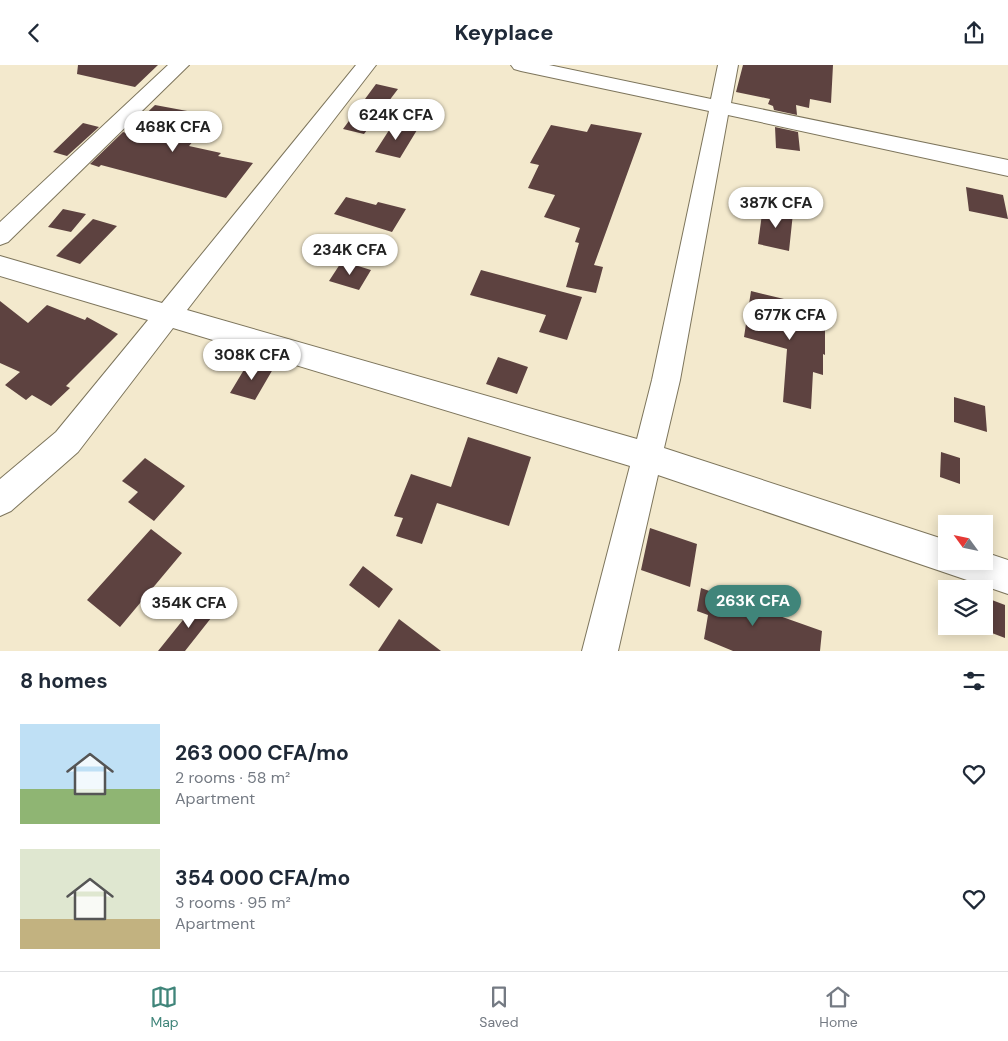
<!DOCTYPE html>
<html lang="en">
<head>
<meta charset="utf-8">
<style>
	:root { --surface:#fff; --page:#f6f6f7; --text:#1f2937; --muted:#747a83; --line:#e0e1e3; --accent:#40857a }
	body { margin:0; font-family:"DM Sans",sans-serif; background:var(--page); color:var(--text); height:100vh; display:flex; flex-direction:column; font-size:19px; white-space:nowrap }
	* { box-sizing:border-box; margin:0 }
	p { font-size:16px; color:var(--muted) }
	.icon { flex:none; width:28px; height:28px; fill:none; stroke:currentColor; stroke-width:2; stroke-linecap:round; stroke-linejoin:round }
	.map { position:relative; height:586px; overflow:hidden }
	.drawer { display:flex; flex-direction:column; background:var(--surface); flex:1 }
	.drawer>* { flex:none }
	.needle { width:32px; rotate:303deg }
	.buttons { position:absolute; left:938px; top:450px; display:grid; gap:10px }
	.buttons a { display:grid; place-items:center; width:55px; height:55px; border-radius:0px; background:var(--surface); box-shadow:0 2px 12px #0003; font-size:25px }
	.price { position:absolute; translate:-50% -42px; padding:0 11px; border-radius:18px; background:#fff; color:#222; font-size:16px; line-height:32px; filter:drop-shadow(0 1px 2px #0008) }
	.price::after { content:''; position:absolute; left:50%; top:30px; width:15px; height:11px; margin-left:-8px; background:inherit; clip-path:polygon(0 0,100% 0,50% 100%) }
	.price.current { background:var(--accent); color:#fff }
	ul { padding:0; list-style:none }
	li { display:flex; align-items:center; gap:15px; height:125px; padding:0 20px }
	li span { display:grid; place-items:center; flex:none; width:140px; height:100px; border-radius:0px; color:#555 }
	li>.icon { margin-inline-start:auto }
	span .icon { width:60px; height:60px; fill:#fffc; stroke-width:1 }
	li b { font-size:21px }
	h2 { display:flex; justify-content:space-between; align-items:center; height:60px; padding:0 20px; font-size:21px }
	header { display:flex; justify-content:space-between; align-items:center; height:65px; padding:0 20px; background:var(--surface); font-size:22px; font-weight:700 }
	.tab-bar { display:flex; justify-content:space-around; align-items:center; height:70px; border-top:1px solid var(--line); background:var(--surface); font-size:14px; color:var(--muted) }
	.tab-bar a { display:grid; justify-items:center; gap:2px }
	.tab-bar .current { color:var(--accent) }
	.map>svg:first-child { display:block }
	.building { fill:#5d4240 }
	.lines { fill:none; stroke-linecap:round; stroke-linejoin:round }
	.street-casing { stroke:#7d755c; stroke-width:2 }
	.street { fill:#fff; fill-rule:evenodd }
</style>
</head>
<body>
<header><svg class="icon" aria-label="back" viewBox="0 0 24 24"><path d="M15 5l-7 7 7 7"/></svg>Keyplace<svg class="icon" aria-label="share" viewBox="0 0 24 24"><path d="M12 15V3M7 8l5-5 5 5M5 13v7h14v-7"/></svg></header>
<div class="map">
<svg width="1008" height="586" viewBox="0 0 1008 586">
	<rect width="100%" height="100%" fill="#f3e9cd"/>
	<path class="building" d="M78,0H158L135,22L77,9Z
		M743,0H833L831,38L810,34L809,43L796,40L797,50L774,45L773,41L768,39L770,34L736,27Z
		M376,19L398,24L364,69L343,64Z
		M155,40L214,51L189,81L221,88L218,91L253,98L226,133L101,100L99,102L90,99L123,67L126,68Z
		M83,58L99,62L67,91L53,87Z
		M393,59L417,65L400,93L375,87Z
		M591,59L642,68L594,200L603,202L596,228L566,222L579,178L575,177L580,163L544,152L555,130L528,123L539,100L530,98L551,60L587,67Z
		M775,62L798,67L800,86L776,83Z
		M966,122L1003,130L1008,154L969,146Z
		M346,132L376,140L378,137L406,144L392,167L334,149Z
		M763,141L793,148L789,186L758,179Z
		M63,144L86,149L71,167L48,162Z
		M93,154L117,161L80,199L56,191Z
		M342,196L371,205L359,225L329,216Z
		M481,205L582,232L567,275L539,267L546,250L470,230Z
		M751,226L784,234V238L825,247V290L823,289V310L813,307L811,344L783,337L787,284L744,272Z
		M0,236L28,258L47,240L85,255L87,252L118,269L66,321L70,323L51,341L32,330L26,335L5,320L20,307L0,298Z
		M498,292L528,302L517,329L486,319Z
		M248,298L273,304L255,335L230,328Z
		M954,332L985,341L987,367L954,357Z
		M468,372L531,392L509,461L437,438L422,479L396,471L403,453L394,451L411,409L451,422Z
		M941,387L960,393V419L940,412Z
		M145,393L185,421L154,456L128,437L138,427L122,416Z
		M650,463L697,479L690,522L641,505Z
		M151,464L182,488L120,562L87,535Z
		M363,501L393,524L379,543L349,520Z
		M701,523L822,566L820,586H733L704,574L708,550L697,546Z
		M984,532L1005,540V573L984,565Z
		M199,535L215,548L185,586H158Z
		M399,554L441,586H378Z"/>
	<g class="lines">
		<defs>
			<path id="street" d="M168,0H189L8,177L0,180V157Z
				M356,0H376L187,245L637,374L652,315L709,46L521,6L514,4L511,0H549L711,34L718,0H738L731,38L1008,95V111L728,50L680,315L664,383L946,475V496H984V487L1008,495V529L658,410L618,586H582L630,401L173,263L78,387L11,446L0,451V414L56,367L148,255L0,211V191L162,238Z"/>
		</defs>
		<use href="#street" class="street-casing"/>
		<use href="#street" class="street"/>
	</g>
</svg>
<div class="buttons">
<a><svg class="needle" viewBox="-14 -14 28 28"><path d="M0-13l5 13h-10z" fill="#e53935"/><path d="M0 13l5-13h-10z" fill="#747a83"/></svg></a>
<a><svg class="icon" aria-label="layers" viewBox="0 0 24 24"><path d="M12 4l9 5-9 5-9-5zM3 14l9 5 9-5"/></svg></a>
</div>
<b class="price" style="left:396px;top:76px">624K CFA</b>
<b class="price" style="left:173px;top:88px">468K CFA</b>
<b class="price" style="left:776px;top:164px">387K CFA</b>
<b class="price" style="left:350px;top:211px">234K CFA</b>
<b class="price" style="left:790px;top:276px">677K CFA</b>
<b class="price" style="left:252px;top:316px">308K CFA</b>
<b class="price current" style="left:753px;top:562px">263K CFA</b>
<b class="price" style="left:189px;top:564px">354K CFA</b>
</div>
<section class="drawer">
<h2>8 homes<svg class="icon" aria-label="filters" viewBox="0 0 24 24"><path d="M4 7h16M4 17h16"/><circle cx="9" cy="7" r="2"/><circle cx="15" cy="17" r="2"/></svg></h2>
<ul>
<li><span style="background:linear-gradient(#bfe0f5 65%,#8fb573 0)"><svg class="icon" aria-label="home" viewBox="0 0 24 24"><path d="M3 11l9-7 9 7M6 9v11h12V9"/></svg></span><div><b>263 000 CFA/mo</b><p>2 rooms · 58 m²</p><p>Apartment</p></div><svg class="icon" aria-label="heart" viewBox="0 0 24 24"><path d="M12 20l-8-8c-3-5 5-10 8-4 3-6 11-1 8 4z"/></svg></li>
<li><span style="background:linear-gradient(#dfe7d0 70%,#c2b280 0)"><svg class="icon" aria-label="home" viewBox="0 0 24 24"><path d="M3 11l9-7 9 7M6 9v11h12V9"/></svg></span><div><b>354 000 CFA/mo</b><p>3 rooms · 95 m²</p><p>Apartment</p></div><svg class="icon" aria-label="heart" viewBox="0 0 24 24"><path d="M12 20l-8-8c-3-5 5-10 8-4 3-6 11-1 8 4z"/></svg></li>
</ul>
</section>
<nav class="tab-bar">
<a class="current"><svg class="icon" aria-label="map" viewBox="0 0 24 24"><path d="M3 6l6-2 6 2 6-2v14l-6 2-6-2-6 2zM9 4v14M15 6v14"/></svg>Map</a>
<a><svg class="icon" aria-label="saved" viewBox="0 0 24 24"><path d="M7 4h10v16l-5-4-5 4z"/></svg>Saved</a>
<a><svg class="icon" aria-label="home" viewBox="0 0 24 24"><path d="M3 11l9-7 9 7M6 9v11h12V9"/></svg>Home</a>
</nav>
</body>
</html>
